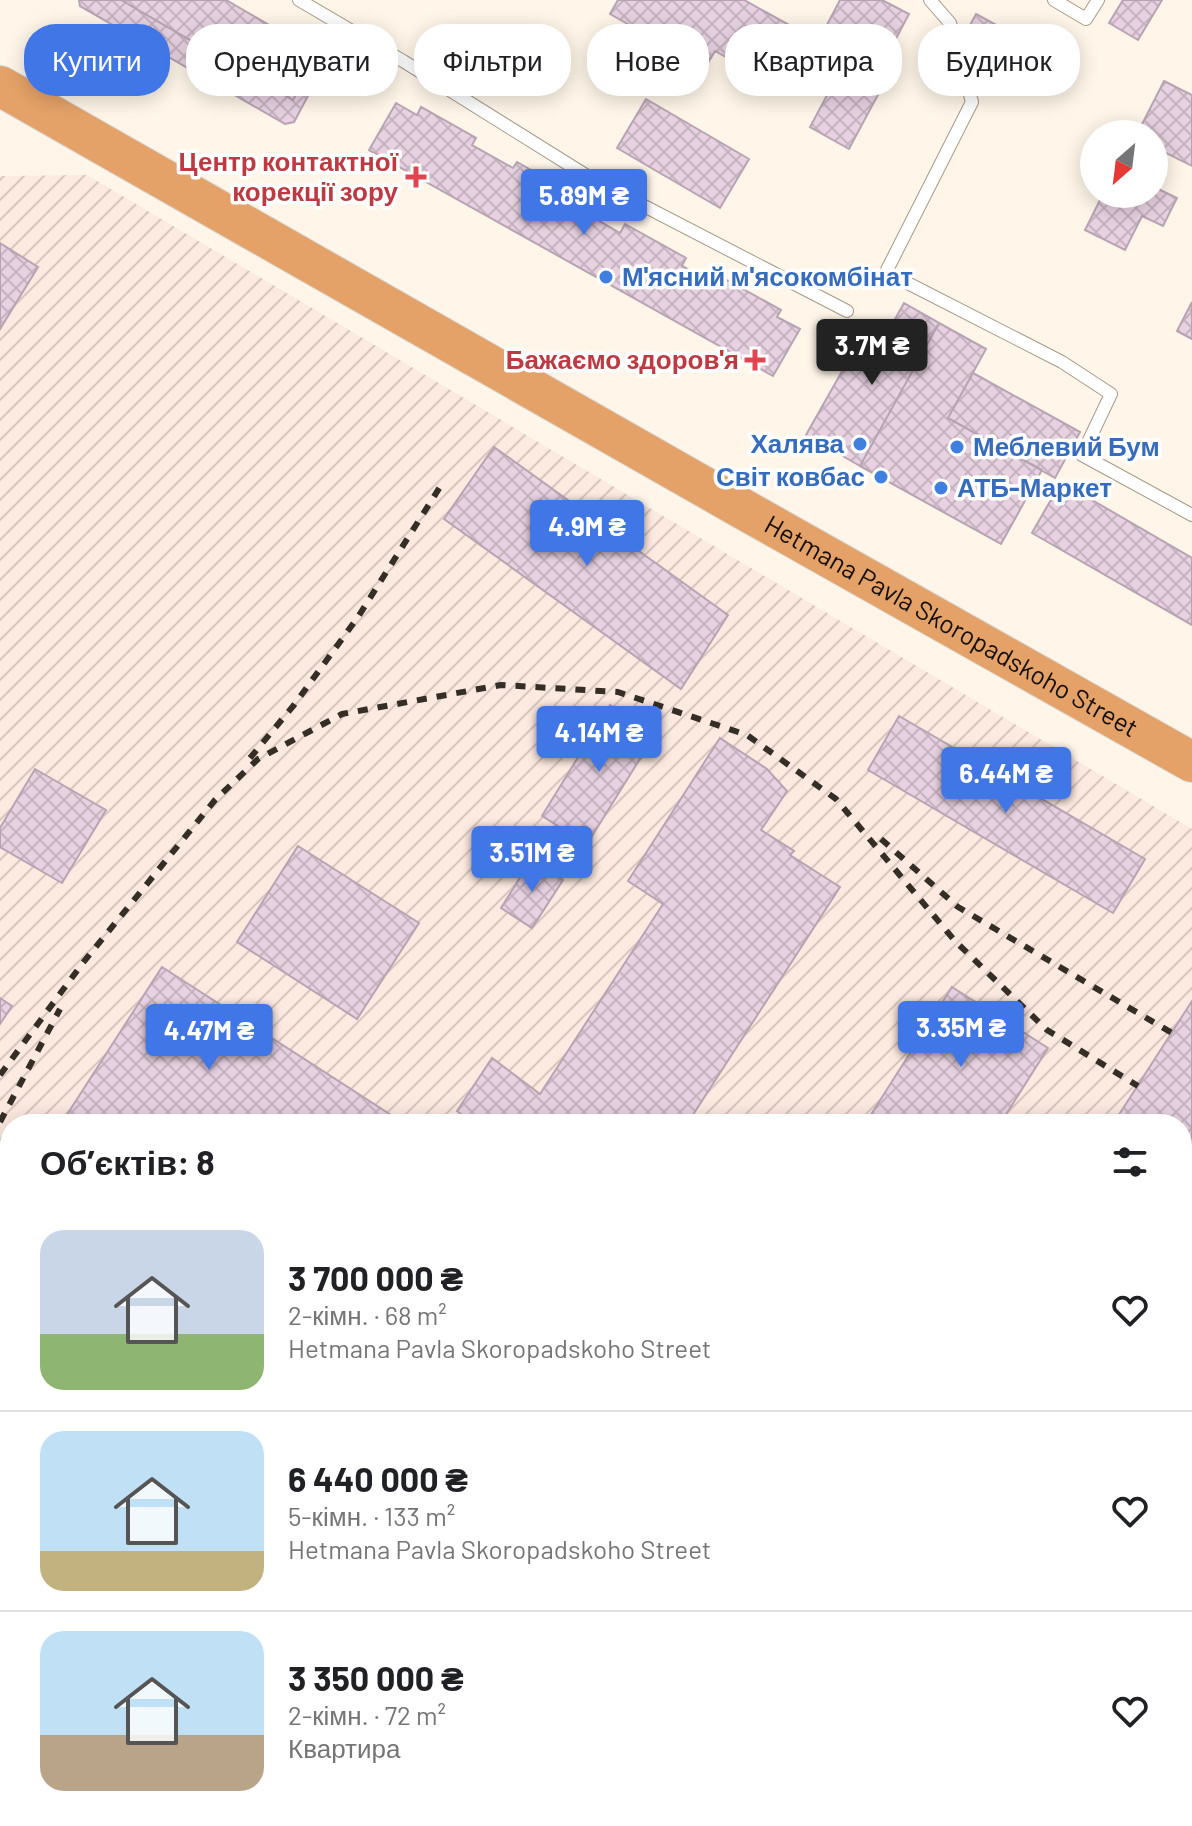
<!DOCTYPE html>
<html lang="uk">
<head>
<meta charset="utf-8">
<style>
	:root { --surface:#fff; --page:#f2f2f2; --text:#202124; --muted:#757577; --line:#e0e0e0; --accent:#4176e7 }
	body { margin:0; font-family:Barlow,sans-serif; background:var(--page); color:var(--text); height:100vh; display:flex; flex-direction:column; font-size:30px; white-space:nowrap }
	* { box-sizing:border-box; margin:0 }
	p { font-size:26px; color:var(--muted) }
	.icon { flex:none; width:44px; height:44px; fill:none; stroke:currentColor; stroke-width:2; stroke-linecap:round; stroke-linejoin:round }
	.map { position:relative; flex:1; overflow:hidden }
	.sheet { position:absolute; left:0px; top:1114px; width:1192px; height:712px; display:flex; flex-direction:column; background:var(--surface); border-radius:32px 32px 0 0; box-shadow:0 4px 20px #0003 }
	.sheet>* { flex:none }
	.top-card { position:absolute; left:24px; top:24px; width:1144px; height:72px; display:flex; gap:16px }
	.needle { width:52px; rotate:208deg }
	.fabs { position:absolute; left:1080px; top:120px; display:grid; gap:16px }
	.fabs a { display:grid; place-items:center; width:88px; height:88px; border-radius:50%; background:var(--surface); box-shadow:0 4px 20px #0003; font-size:40px }
	.price { position:absolute; translate:-50% -68px; padding:0 18px; border-radius:8px; background:var(--accent); color:#fff; font-size:26px; line-height:52px; filter:drop-shadow(0 2px 4px #0008) }
	.price::after { content:''; position:absolute; left:50%; top:48px; width:24px; height:18px; margin-left:-12px; background:inherit; clip-path:polygon(0 0,100% 0,50% 100%) }
	.price.current { background:#222; color:#fff }
	ul { padding:0; list-style:none }
	li { display:flex; align-items:center; gap:24px; height:200px; padding:0 40px }
	li+li { border-top:2px solid var(--line) }
	li span { display:grid; place-items:center; flex:none; width:224px; height:160px; border-radius:24px; color:#555 }
	li>.icon { margin-inline-start:auto }
	span .icon { width:96px; height:96px; fill:#fffc; stroke-width:1 }
	li b { font-size:34px }
	h2 { display:flex; justify-content:space-between; align-items:center; height:96px; padding:0 40px; font-size:34px }
	.tag { padding:0 28px; border-radius:32px; background:var(--surface); box-shadow:0 4px 20px #0003; font-size:28px; line-height:72px }
	.tag.current { background:var(--accent); color:#fff }
	.map>svg:first-child { display:block }
	.industrial { fill:url(#industrial-furrows); fill-rule:evenodd }
	.building { fill:url(#building-cross-hatch); stroke:#b8a3b3; stroke-width:2 }
	.lines { fill:none; stroke-linecap:round; stroke-linejoin:round }
	.lane-casing { stroke:#a79986; stroke-width:14 }
	.primary-casing { stroke:#d9d9d7; stroke-width:42 }
	.lane { stroke:#fff; stroke-width:12 }
	.primary { stroke:#e5a268; stroke-width:40 }
	.rail { stroke:#342e26; stroke-width:6; stroke-dasharray:10 10; stroke-linecap:butt }
	.health-dot { fill:#e0444e; stroke:#fff; stroke-width:3 }
	.shop-dot { fill:#3f7fe0; stroke:#fff; stroke-width:3 }
	.labels { text-anchor:middle; stroke-width:7; stroke-linejoin:round; paint-order:stroke }
	.health-label { font-size:26px; font-weight:bold; fill:#be3a42; stroke:#fff; text-anchor:end }
	.shop-label { font-size:26px; font-weight:bold; fill:#366cbe; stroke:#fff; text-anchor:start }
	.street-label { font-size:26px; fill:#140f08; stroke:#fff }
</style>
</head>
<body>
<div class="map">
<svg width="1192" height="1826" viewBox="0 0 1192 1826">
	<defs>
		<pattern id="industrial-furrows" width="10" height="10" patternUnits="userSpaceOnUse" patternTransform="scale(2)"><rect width="10" height="10" fill="#fce9e0"/><path d="M-1 1l2-2M0 10L10 0M9 11l2-2" fill="none" stroke="#d7c7bf"/></pattern>
		<pattern id="building-cross-hatch" width="8" height="8" patternUnits="userSpaceOnUse" patternTransform="scale(2)"><rect width="8" height="8" fill="#e8d2e2"/><path d="M0 0l8 8M0 8l8-8" fill="none" stroke="#c6b3c0"/></pattern>
	</defs>
	<rect width="100%" height="100%" fill="#fff6e9"/>
	<path class="industrial" d="M87,175L1192,829V1826L0,1825V176ZM10,1124H1182V1816H10Z"/>
	<path class="building" d="M79,0H121L293,100L299,89L309,94L294,122L285,124L80,6Z
		M121,0H226L319,54L293,100Z
		M618,0H744L798,30L769,81L715,51L705,68L610,14Z
		M840,0H882L909,14L880,69L820,38Z
		M1123,0H1162L1138,40L1109,23Z
		M976,14L1068,64L1054,89L962,40Z
		M841,69L880,91L849,149L810,127Z
		M1164,81L1192,95V166L1154,147V134H1137Z
		M646,99L749,159L720,208L617,148Z
		M396,103L417,115L421,107L476,138L472,145L513,168L517,162L584,200L579,209L620,233L625,224L686,258L682,266L720,287L725,279L781,310L777,317L800,329L773,376L369,150Z
		M1154,187L1177,198L1163,226L1142,216L1125,250L1085,230L1103,194H1154Z
		M0,243L38,267L0,329Z
		M1192,302V339L1177,331Z
		M904,303L939,323L860,466L806,435L858,343L876,353Z
		M939,323L986,349L948,418L1042,470L1001,544L860,466Z
		M973,373L1080,432L1055,478L948,418Z
		M494,447L728,615L681,689L444,519Z
		M1061,482L1192,558V625L1032,533Z
		M610,705L656,733L587,844L542,816Z
		M899,716L1145,859L1113,913L868,770Z
		M720,738L767,769L787,791L761,830L794,851L790,855L840,887L687,1124H474L457,1111L492,1058L540,1094L663,904L628,881Z
		M35,769L106,810L62,883L0,847V828Z
		M298,846L419,923L357,1019L237,942Z
		M531,860L563,880L532,928L501,908Z
		M162,967L405,1124H61Z
		M952,987L1048,1048L1000,1124H865Z
		M0,998L12,1006L0,1024Z
		M1192,1001V1826H664L668,1820L663,1816H1182V1124H1113Z
		M10,1203V1537L0,1531V1218Z"/>
	<g class="lines">
		<defs>
			<path id="lane" d="M299,0L403,61L592,179L847,311
				M930,0L950,23L972,102L886,272L1062,362L1111,394L1082,455L1192,515
				M1054,0L1086,19L1098,0"/>
			<g id="primary">
				<path id="s1" d="M0,86L743,509L1192,762"/>
			</g>
		</defs>
		<use href="#lane" class="lane-casing"/>
		<use href="#primary" class="primary-casing"/>
		<use href="#lane" class="lane"/>
		<use href="#primary" class="primary"/>
		<path class="rail" d="M250,758L294,705L358,617L440,487
			M881,839L958,907L1172,1033
			M0,1075L82,964L215,800L258,759L342,714L501,685L618,692L747,735L836,799L955,941L1047,1030L1138,1086
			M0,1122L60,1009
			M0,1752L10,1763
			M0,1800L10,1811
			M82,1816L95,1826
			M192,1816L284,1826"/>
	</g>
	<g class="health-dot">
		<path d="M412 165h8v8h8v8h-8v8h-8v-8h-8v-8h8z"/>
		<path d="M751 348h8v8h8v8h-8v8h-8v-8h-8v-8h8z"/>
	</g>
	<g class="shop-dot">
		<circle cx="606" cy="277" r="8"/>
		<circle cx="860" cy="444" r="8"/>
		<circle cx="957" cy="447" r="8"/>
		<circle cx="881" cy="477" r="8"/>
		<circle cx="941" cy="488" r="8"/>
	</g>
	<g class="labels">
		<g class="health-label">
			<text x="398" y="171">Центр контактної<tspan x="398" dy="30">корекції зору</tspan></text>
			<text x="739" y="369">Бажаємо здоров'я</text>
		</g>
		<g class="shop-label">
			<text x="622" y="286">М'ясний м'ясокомбінат</text>
			<text x="844" y="453" text-anchor="end">Халява</text>
			<text x="973" y="456">Меблевий Бум</text>
			<text x="865" y="486" text-anchor="end">Світ ковбас</text>
			<text x="957" y="497">АТБ-Маркет</text>
		</g>
		<g class="street-label">
			<text dy="9" stroke="none"><textPath href="#s1" startOffset="1094">Hetmana Pavla Skoropadskoho Street</textPath></text>
		</g>
	</g>
</svg>
<div class="fabs">
<a><svg class="needle" viewBox="-14 -14 28 28"><path d="M0-13l5 13h-10z" fill="#e53935"/><path d="M0 13l5-13h-10z" fill="#757577"/></svg></a>
</div>
<b class="price" style="left:584px;top:237px">5.89M ₴</b>
<b class="price current" style="left:872px;top:387px">3.7M ₴</b>
<b class="price" style="left:587px;top:568px">4.9M ₴</b>
<b class="price" style="left:599px;top:774px">4.14M ₴</b>
<b class="price" style="left:1006px;top:815px">6.44M ₴</b>
<b class="price" style="left:532px;top:894px">3.51M ₴</b>
<b class="price" style="left:961px;top:1069px">3.35M ₴</b>
<b class="price" style="left:209px;top:1072px">4.47M ₴</b>
<div class="top-card">
<a class="tag current">Купити</a>
<a class="tag">Орендувати</a>
<a class="tag">Фільтри</a>
<a class="tag">Нове</a>
<a class="tag">Квартира</a>
<a class="tag">Будинок</a>
</div>
<section class="sheet">
<h2>Об’єктів: 8<svg class="icon" aria-label="filters" viewBox="0 0 24 24"><path d="M4 7h16M4 17h16"/><circle cx="9" cy="7" r="2"/><circle cx="15" cy="17" r="2"/></svg></h2>
<ul>
<li><span style="background:linear-gradient(#c9d6e8 65%,#8fb573 0)"><svg class="icon" aria-label="home" viewBox="0 0 24 24"><path d="M3 11l9-7 9 7M6 9v11h12V9"/></svg></span><div><b>3 700 000 ₴</b><p>2-кімн. · 68 m²</p><p>Hetmana Pavla Skoropadskoho Street</p></div><svg class="icon" aria-label="heart" viewBox="0 0 24 24"><path d="M12 20l-8-8c-3-5 5-10 8-4 3-6 11-1 8 4z"/></svg></li>
<li><span style="background:linear-gradient(#bfe0f5 75%,#c2b280 0)"><svg class="icon" aria-label="home" viewBox="0 0 24 24"><path d="M3 11l9-7 9 7M6 9v11h12V9"/></svg></span><div><b>6 440 000 ₴</b><p>5-кімн. · 133 m²</p><p>Hetmana Pavla Skoropadskoho Street</p></div><svg class="icon" aria-label="heart" viewBox="0 0 24 24"><path d="M12 20l-8-8c-3-5 5-10 8-4 3-6 11-1 8 4z"/></svg></li>
<li><span style="background:linear-gradient(#bfe0f5 65%,#b9a48a 0)"><svg class="icon" aria-label="home" viewBox="0 0 24 24"><path d="M3 11l9-7 9 7M6 9v11h12V9"/></svg></span><div><b>3 350 000 ₴</b><p>2-кімн. · 72 m²</p><p>Квартира</p></div><svg class="icon" aria-label="heart" viewBox="0 0 24 24"><path d="M12 20l-8-8c-3-5 5-10 8-4 3-6 11-1 8 4z"/></svg></li>
</ul>
</section>
</div>
</body>
</html>
